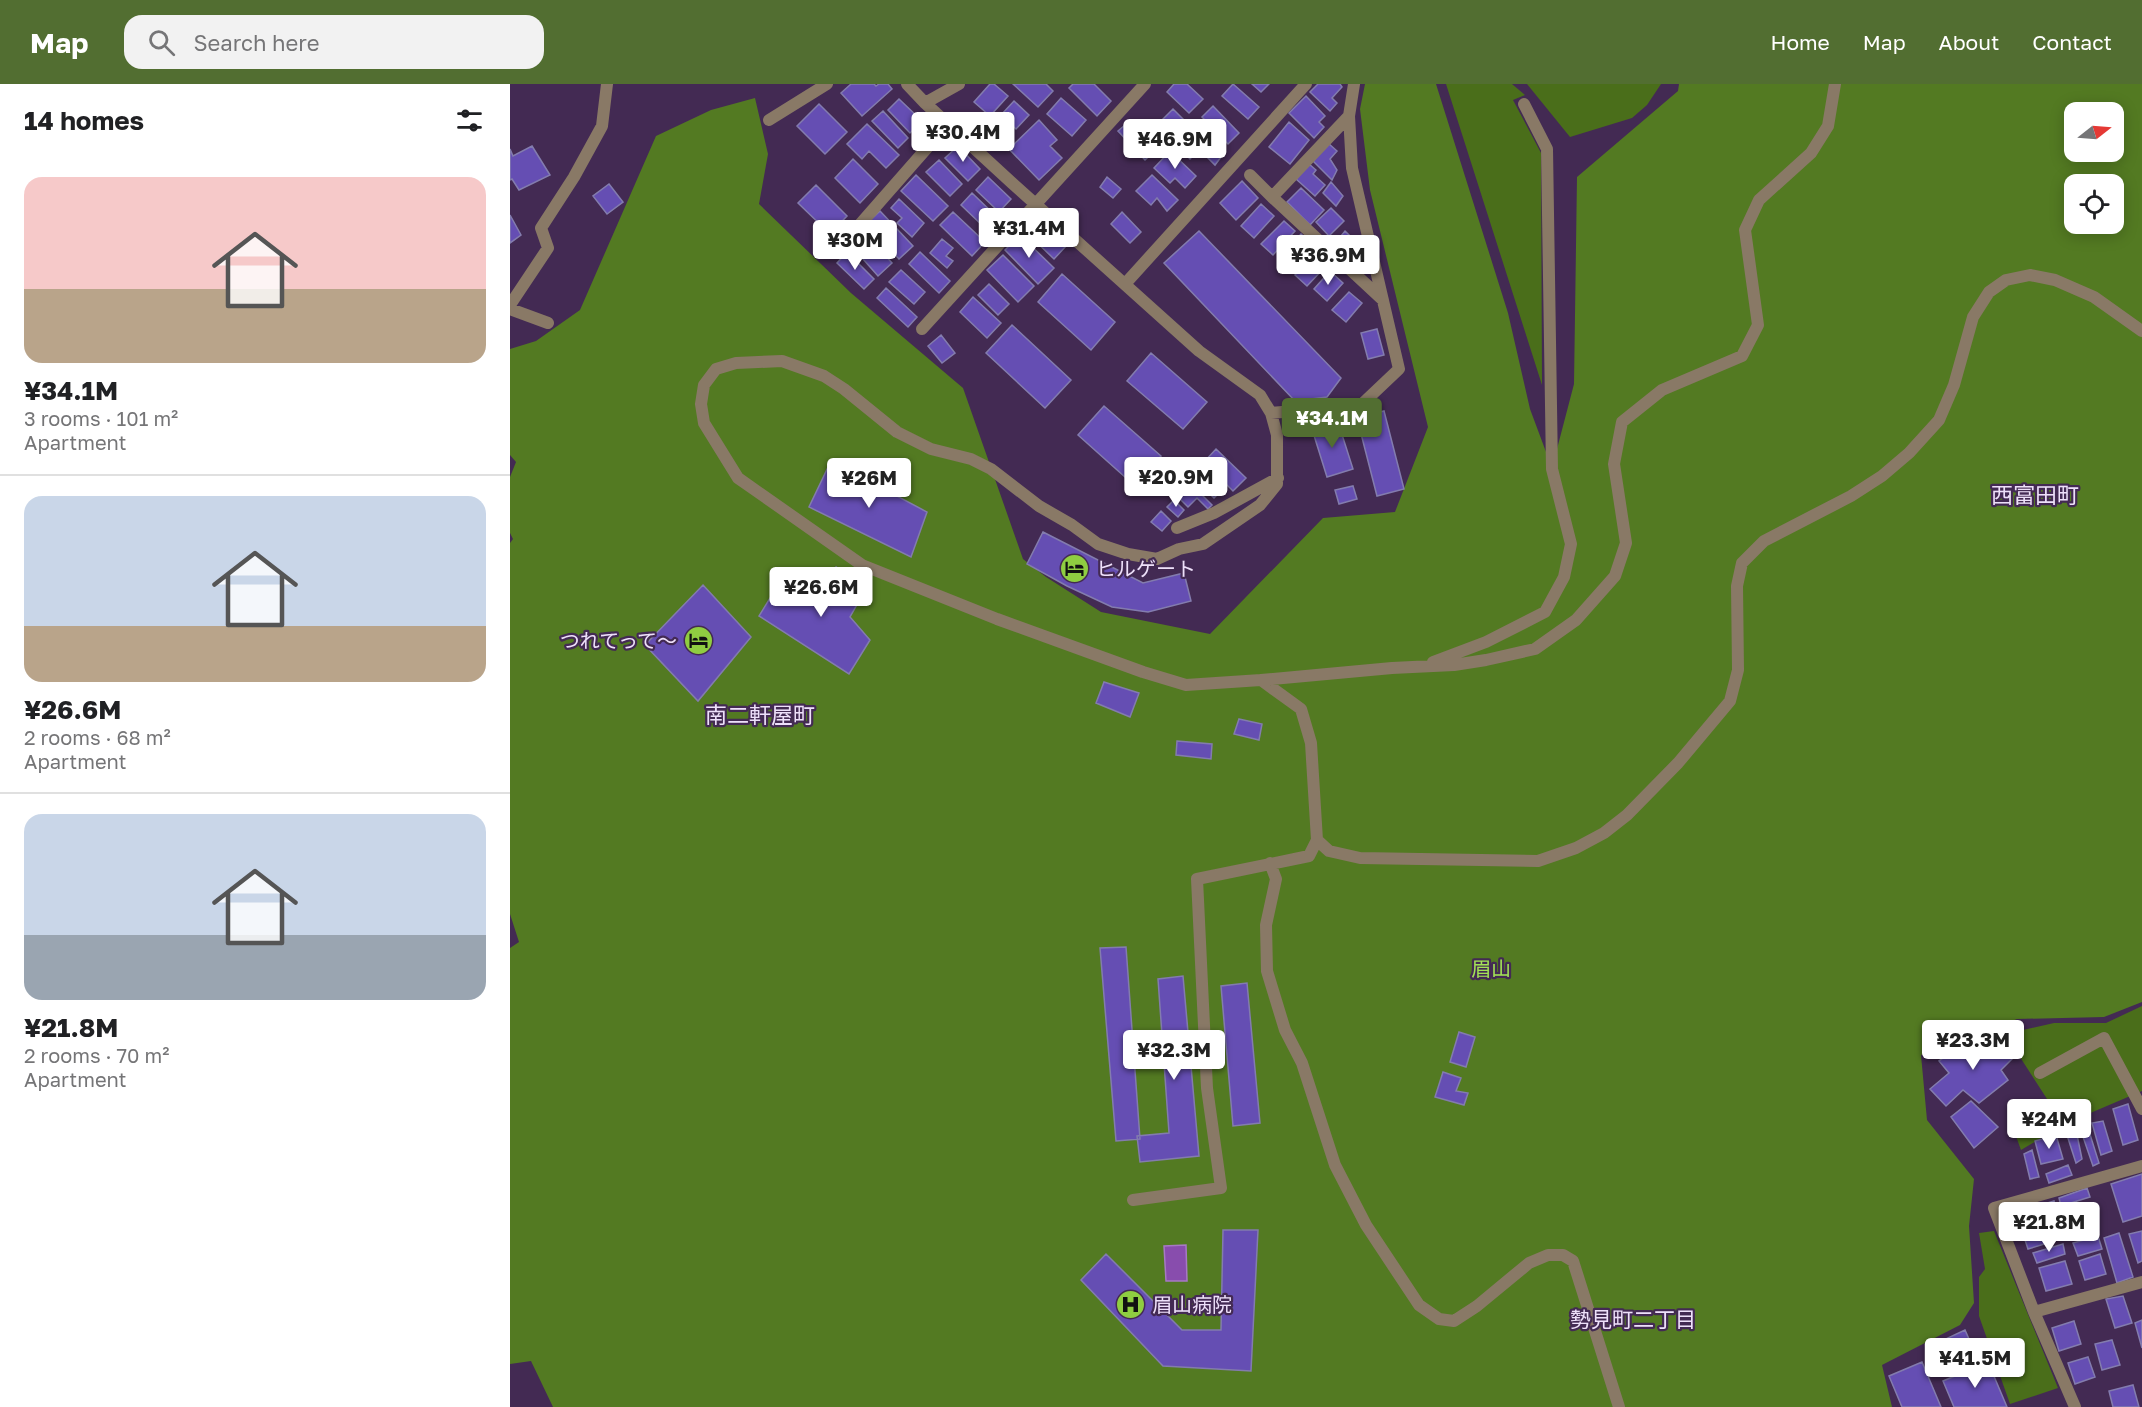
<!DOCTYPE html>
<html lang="en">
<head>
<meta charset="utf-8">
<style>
	:root { --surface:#fff; --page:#f2f2f2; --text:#202124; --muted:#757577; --line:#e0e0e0; --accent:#526e31 }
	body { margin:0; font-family:"Golos Text","Noto Sans JP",sans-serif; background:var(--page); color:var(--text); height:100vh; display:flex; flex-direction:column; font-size:22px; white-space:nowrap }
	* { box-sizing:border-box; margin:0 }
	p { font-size:20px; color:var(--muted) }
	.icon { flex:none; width:33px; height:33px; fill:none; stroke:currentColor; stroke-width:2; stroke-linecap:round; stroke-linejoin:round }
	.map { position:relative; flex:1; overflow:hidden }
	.sheet { display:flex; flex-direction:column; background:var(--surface); width:510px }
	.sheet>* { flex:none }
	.needle { width:39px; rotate:73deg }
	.controls { position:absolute; left:1554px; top:18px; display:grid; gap:12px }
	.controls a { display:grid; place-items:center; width:60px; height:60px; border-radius:12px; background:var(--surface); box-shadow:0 3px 15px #0003; font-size:30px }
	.price { position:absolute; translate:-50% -51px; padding:0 14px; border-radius:6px; background:#fff; color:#222; font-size:20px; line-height:39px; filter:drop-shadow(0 2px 3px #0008) }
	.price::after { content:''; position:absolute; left:50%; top:36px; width:18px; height:14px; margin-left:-9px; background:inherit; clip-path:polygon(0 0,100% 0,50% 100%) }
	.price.active { background:var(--accent); color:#fff }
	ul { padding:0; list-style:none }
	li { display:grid; align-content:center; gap:12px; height:318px; padding:0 24px }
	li+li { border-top:2px solid var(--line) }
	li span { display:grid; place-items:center; height:186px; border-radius:18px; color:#555 }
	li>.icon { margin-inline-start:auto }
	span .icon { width:108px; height:108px; fill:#fffc; stroke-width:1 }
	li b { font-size:26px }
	h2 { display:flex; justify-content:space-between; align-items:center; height:72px; padding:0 24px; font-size:26px }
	header { display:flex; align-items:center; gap:36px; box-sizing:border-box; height:84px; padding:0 30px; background:var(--accent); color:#fff }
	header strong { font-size:28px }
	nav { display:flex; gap:33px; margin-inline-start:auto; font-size:21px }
	.search { width:420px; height:54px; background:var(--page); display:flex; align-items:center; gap:15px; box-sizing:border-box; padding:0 21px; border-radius:18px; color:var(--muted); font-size:22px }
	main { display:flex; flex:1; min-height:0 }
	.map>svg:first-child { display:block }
	.green { fill:#4a6e1a }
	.forest { fill:#537a22; fill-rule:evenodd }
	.water { fill:#884dad; stroke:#a779c4; stroke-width:1.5 }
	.building { fill:#654eb3; stroke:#837cae; stroke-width:1.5 }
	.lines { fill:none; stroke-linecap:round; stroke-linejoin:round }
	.minor { stroke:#897966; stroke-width:12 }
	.labels { text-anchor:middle; stroke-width:4.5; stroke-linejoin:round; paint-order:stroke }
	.poi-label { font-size:20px; fill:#eee0fa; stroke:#432a53; text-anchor:start }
	.park-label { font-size:20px; fill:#a3e356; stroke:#432a53 }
	.neighbourhood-label { font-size:21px; fill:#eee0fa; stroke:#432a53 }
	.quarter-label { font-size:22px; fill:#eee0fa; stroke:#432a53 }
</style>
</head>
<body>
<header>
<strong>Map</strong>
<div class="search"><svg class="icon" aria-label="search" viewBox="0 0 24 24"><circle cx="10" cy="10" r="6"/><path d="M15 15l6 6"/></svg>Search here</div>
<nav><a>Home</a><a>Map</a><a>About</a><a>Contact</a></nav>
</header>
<main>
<section class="sheet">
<h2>14 homes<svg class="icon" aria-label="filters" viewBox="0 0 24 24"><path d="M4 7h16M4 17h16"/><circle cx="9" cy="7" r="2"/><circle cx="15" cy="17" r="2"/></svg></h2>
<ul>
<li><span style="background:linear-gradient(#f6c9c9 60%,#b9a48a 0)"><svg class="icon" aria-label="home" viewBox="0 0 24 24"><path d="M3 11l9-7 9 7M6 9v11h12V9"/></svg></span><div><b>¥34.1M</b><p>3 rooms · 101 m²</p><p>Apartment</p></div></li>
<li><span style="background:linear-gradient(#c9d6e8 70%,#b9a48a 0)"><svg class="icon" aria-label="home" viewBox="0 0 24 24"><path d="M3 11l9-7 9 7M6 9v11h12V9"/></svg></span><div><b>¥26.6M</b><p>2 rooms · 68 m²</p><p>Apartment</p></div></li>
<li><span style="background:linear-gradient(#c9d6e8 65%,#9aa5b1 0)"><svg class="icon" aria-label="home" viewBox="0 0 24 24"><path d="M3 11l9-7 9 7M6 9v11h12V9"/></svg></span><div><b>¥21.8M</b><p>2 rooms · 70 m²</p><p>Apartment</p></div></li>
</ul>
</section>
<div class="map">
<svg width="1632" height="1323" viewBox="0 0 1632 1323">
	<rect width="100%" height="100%" fill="#432a53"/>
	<path class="green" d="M936,0H1002L1015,11L1003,16L1031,69L1032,301Z
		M1017,0H1151L1137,21L1122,34L1060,53Z
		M1632,922V1007L1557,1039L1511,1066L1503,1044L1539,1018L1495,950L1544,939H1596Z
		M1484,1147L1548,1304L1500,1320L1469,1232V1193L1475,1185L1469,1149Z"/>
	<path class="forest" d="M855,0H926L998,229L1020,325L1042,384L1064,300L1067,93L1168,7L1169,0H1632V918L1594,933L1507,935L1411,971L1417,1036L1464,1095L1459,1142L1464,1219L1450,1241L1372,1281L1382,1323H43L21,1277L0,1280V864L9,858L0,830V459L3,455L0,449V393L6,378L0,371V265L26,257L70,226L146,52L201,26L245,14L258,70L249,120L341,209L453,304L513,475L536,493L591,528L700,550L813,434L885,428L918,343L860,106L850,25ZM1564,28H1604V68H1564ZM1564,100H1604V140H1564Z"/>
	<path class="water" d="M676,1161L677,1197H656L654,1162Z"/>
	<path class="building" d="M341,0H364L366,2L369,0H378L382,5L352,32L331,9Z
		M480,0H484L498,12L480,32L464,18Z
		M503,0H536L543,7L528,23Z
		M563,0H584L601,17L587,32L559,4Z
		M664,0H677L693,15L679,29L657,8Z
		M723,0L749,23L738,35L712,12Z
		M742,0H759L751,8Z
		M808,0H830L832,3L822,14L827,19L820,27L800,8Z
		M796,12L815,32L809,38L814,43L804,54L779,29Z
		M551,14L576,36L562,52L537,30Z
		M389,15L412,37L400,49L378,26Z
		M504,17L519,31L506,45L491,31Z
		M309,20L337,48L315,70L287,42Z
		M703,22L729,49L718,60L692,33Z
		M663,25L675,37L659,54L646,42Z
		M373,27L398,54L388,64L362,37Z
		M529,36L547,56L540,62L552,74L529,96L499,65Z
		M779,38L799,56L780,80L759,63Z
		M357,40L389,71L376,84L359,67L352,75L337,60Z
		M627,40L649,63L635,76L608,47L615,41L620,46Z
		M680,44L711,73L705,81L689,65L680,75L665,60Z
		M818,59L827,67L820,75L827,86L822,96L803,77Z
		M22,62L40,91L9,106L2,95L0,96V65L3,72Z
		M448,62L470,85L458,97L435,74Z
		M660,67L686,92L675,104L665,94L660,99L644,84Z
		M343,75L368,100L350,119L325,94Z
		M429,76L452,100L440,112L416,88Z
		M799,80L806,86L803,90L815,101L805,112L786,95Z
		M406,91L438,122L423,137L391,107Z
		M642,91L668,116L657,127L647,114L641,121L626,107Z
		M478,93L501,115L489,128L466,106Z
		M597,93L611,105L603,114L590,103Z
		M732,97L748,114L726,136L710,119Z
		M821,98L833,112L826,122L813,109Z
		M99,100L113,118L97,130L83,112Z
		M306,101L337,132L320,150L288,119Z
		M791,104L814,126L800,141L777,118Z
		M462,109L488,134L477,146L451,121Z
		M389,115L414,139L402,153L387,139L392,134L381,124Z
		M751,120L764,132L744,154L731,142Z
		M821,124L834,137L819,152L806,138Z
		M370,127L403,162L389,175L356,140Z
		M443,128L475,158L462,172L430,141Z
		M612,128L631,148L620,159L601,140Z
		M0,131L11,151L0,159Z
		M527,134L556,162L544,175L514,146Z
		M774,137L785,147L763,171L751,160Z
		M689,147L831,294L817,313L785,317L654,179Z
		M835,147L842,154L849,175L842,182L822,163Z
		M791,150L803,161L783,185L770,174Z
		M510,151L544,184L528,200L495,166Z
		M432,155L443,164L436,172L443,177L437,184L420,169Z
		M367,162L382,179L368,192L353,175Z
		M337,168L364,195L354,205L327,179Z
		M410,168L440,197L429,209L399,180Z
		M493,171L524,202L508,218L477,186Z
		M803,172L815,183L797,202L785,191Z
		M391,186L415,208L404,220L379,198Z
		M820,187L833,199L817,217L804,205Z
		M552,190L605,238L581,266L528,218Z
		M479,200L499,220L488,231L468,211Z
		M376,204L407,233L398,243L367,214Z
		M839,208L852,219L836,238L822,226Z
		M463,213L491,239L477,254L450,228Z
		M502,241L561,296L535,324L476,269Z
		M867,245L874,271L858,275L851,249Z
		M431,251L445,269L432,279L418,262Z
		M641,269L697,318L673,345L617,297Z
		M594,322L651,372L625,402L568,351Z
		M874,327L894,405L867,412L847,334Z
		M828,338L843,385L817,393L802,345Z
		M706,365L736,394L723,407L694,378Z
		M321,377L417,428L401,473L299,423Z
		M690,384L713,405L704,414L682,393Z
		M681,400L702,421L698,425L687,414L678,423L668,413Z
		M843,402L847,415L829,420L825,406Z
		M664,416L674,426L668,433L657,423Z
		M651,427L661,437L652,447L641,438Z
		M533,448L633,499L674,489L681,517L638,528L602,523L557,502L517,480Z
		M326,483L357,503L340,533L360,556L339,590L249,532L273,493L304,513Z
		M193,501L241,553L188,617L135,561Z
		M594,598L629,609L620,633L586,619Z
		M729,635L752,640L749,656L724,650Z
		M667,657L702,660L701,675L666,671Z
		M616,863L630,1055L606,1057L590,864Z
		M673,892L689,1072L630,1078L627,1052L659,1049L648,895Z
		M737,899L750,1039L723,1042L711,902Z
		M1479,947L1503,974L1491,986L1498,996L1469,1019L1453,1006L1436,1022L1420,1005L1439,989L1429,977L1452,960L1465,977L1472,972L1462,959Z
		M949,948L965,953L956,983L940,978Z
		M933,988L951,994L946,1007L958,1009L954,1021L925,1013Z
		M1461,1017L1488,1043L1464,1064L1441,1033Z
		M1618,1020L1628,1056L1613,1061L1603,1025Z
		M1593,1037L1602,1067L1591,1071L1582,1039Z
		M1578,1044L1589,1079L1583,1082L1571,1047Z
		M1566,1046L1572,1075L1566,1079L1556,1048Z
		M1546,1051L1553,1075L1531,1080L1525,1057Z
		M1522,1066L1529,1093L1520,1095L1514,1070Z
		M1558,1081L1562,1091L1539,1099L1536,1090Z
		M1632,1090V1132L1613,1138L1601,1100Z
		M1577,1104L1580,1113L1551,1122L1549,1114Z
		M1544,1117L1547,1132L1524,1138L1521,1124Z
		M1573,1120L1582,1146L1560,1152L1552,1127Z
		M1516,1123L1518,1132L1499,1137L1496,1128Z
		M1548,1141L1551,1155L1518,1165L1514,1153Z
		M713,1146H748L741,1287L653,1282L571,1196L596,1170L672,1246H711Z
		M1632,1147V1177L1628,1179L1619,1150Z
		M1609,1149L1623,1193L1607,1199L1594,1154Z
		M1588,1152L1592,1165L1568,1172L1563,1159Z
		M1553,1160L1555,1170L1527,1179L1523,1169Z
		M1590,1170L1596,1190L1575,1196L1569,1177Z
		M1555,1177L1562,1200L1536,1207L1529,1184Z
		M1613,1212L1622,1239L1605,1244L1596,1215Z
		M1632,1236V1264L1625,1239Z
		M1564,1237L1571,1260L1549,1267L1542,1244Z
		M1455,1246L1467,1273L1440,1286L1427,1259Z
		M1602,1256L1610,1281L1592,1286L1585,1260Z
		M1578,1273L1585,1293L1565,1300L1558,1279Z
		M1412,1278L1431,1323H1392L1379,1292Z
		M1478,1278L1497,1323H1444L1433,1297Z
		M1623,1301L1629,1323H1603L1599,1307Z"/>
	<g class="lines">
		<path class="minor" d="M397,0L415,19L502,99L689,267L750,311L761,329L767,351V400L750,421L693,460L669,465L647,475L618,470L588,460L562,441L529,422L481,385L461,375L421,365L387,348L334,305L314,292L272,277L226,279L206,285L194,301L191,320L194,339L228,394L352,481L487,535L633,588L676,601L751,596L882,584L944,581L976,576L1025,565L1066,536L1105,492L1116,459L1104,380L1112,338L1152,306L1232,272L1248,241L1235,146L1249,116L1301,69L1318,42L1325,0
			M415,19L449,0
			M839,32L844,0
			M259,36L317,0
			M740,91L762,113
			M331,162L438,40
			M615,200L796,0
			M0,221L38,164L31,144L64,93L92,42L97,0
			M0,225L38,239
			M412,245L635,0
			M761,329L851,321L889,285L842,84L839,32L762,113L873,216
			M667,444L704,429L768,394
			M923,578L976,558L1035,528L1054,493L1061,460L1042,385L1037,65L1014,20
			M807,756L819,767L850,774L1028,777L1066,764L1094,749L1117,731L1168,679L1220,617L1228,586L1227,502L1232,479L1254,457L1341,412L1372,392L1399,369L1429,336L1444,301L1463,233L1479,208L1496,196L1520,191L1545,196L1584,213L1632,247
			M760,779L766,795L756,841L757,887L775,946L792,979L825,1081L856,1141L909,1221L929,1235L944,1237L967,1222L1019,1179L1038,1171H1053L1063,1177L1109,1323
			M1530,989L1594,954L1632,1025
			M623,1116L711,1104L697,1004L687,795L799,772L807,756L801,659L791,625L751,596
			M1524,1228L1632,1198
			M1565,1323L1524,1228L1484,1124L1632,1082"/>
	</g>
	<defs>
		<symbol id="hotel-disc" viewBox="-11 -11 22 22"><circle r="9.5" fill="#8fcd41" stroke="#432a53"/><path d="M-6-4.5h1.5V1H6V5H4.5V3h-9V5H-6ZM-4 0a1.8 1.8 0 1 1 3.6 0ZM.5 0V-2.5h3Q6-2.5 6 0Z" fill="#111"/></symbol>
		<symbol id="hospital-disc" viewBox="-11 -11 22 22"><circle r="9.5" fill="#8fcd41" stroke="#432a53"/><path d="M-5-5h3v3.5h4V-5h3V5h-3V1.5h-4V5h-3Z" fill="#111"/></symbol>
	</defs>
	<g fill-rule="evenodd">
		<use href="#hotel-disc" x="548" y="468" width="33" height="33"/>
		<use href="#hotel-disc" x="172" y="540" width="33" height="33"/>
		<use href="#hospital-disc" x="604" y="1204" width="33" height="33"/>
	</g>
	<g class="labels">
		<g class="poi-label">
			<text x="586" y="492">ヒルゲート</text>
			<text x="167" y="564" text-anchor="end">つれてって～</text>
			<text x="642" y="1228">眉山病院</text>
		</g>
		<g class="park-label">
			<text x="981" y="892">眉山</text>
		</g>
		<g class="neighbourhood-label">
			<text x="1123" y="1243">勢見町二丁目</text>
		</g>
		<g class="quarter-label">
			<text x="1525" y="419">西富田町</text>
			<text x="250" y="639">南二軒屋町</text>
		</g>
	</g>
</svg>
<div class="controls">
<a><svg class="needle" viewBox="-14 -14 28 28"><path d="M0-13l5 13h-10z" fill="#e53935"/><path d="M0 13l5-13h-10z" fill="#757577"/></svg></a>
<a><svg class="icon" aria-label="locate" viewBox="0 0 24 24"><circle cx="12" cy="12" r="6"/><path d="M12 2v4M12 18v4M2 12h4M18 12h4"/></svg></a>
</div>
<b class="price" style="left:453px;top:79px">¥30.4M</b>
<b class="price" style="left:665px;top:86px">¥46.9M</b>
<b class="price" style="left:519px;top:175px">¥31.4M</b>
<b class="price" style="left:345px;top:187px">¥30M</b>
<b class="price" style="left:818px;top:202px">¥36.9M</b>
<b class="price active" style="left:822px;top:365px">¥34.1M</b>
<b class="price" style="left:666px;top:424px">¥20.9M</b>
<b class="price" style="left:359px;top:425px">¥26M</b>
<b class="price" style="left:311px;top:534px">¥26.6M</b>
<b class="price" style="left:1463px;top:987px">¥23.3M</b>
<b class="price" style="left:664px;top:997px">¥32.3M</b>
<b class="price" style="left:1539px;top:1066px">¥24M</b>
<b class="price" style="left:1539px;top:1169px">¥21.8M</b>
<b class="price" style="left:1465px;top:1305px">¥41.5M</b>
</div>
</main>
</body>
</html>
